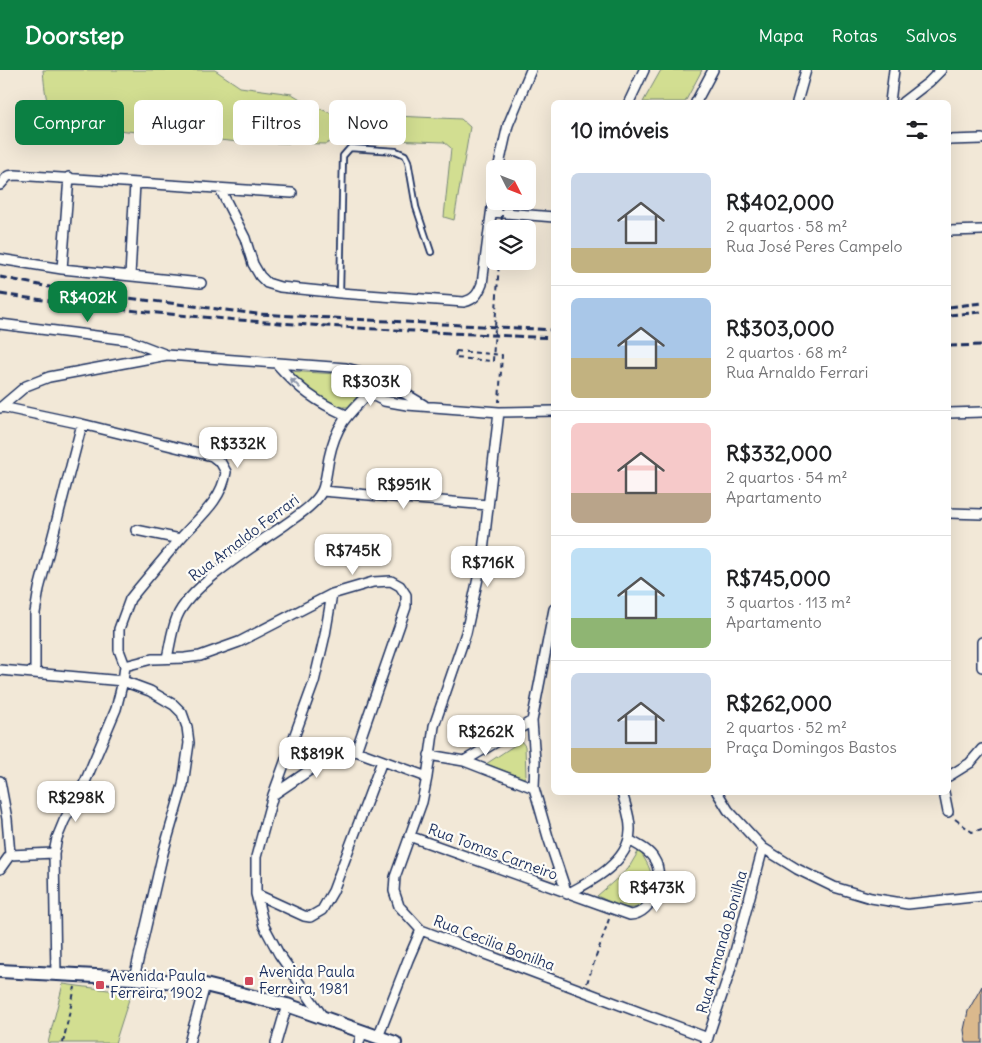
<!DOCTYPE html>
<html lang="pt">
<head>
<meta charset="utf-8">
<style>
	:root { --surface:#fff; --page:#f6f6f6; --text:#202124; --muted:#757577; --line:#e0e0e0; --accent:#0b8043 }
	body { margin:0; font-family:Delius,sans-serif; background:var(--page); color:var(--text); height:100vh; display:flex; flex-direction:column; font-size:19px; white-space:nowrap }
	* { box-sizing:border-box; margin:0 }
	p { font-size:16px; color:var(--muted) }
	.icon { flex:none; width:28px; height:28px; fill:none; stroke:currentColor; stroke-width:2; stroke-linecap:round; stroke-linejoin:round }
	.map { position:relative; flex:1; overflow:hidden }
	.sheet { position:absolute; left:551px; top:30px; width:400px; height:695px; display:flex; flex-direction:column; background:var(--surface); border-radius:8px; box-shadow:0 5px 20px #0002 }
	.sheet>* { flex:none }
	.hud { position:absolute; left:15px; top:30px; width:461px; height:45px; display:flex; gap:10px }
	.needle { width:32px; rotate:132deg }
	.tools { position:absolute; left:486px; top:90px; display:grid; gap:10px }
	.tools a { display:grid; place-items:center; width:50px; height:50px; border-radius:8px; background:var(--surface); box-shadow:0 5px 20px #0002; font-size:25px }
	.price { position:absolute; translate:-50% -42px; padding:0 11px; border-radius:10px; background:#fff; color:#222; font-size:16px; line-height:32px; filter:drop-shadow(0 1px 2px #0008) }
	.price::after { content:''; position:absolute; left:50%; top:30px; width:15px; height:11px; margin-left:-8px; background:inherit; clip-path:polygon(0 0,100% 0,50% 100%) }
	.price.current { background:var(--accent); color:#fff }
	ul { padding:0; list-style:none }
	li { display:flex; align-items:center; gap:15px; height:125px; padding:0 20px }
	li+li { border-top:1px solid var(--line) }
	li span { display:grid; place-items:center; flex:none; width:140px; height:100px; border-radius:8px; color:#555 }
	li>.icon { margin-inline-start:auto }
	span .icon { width:60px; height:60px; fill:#fffc; stroke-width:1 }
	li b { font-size:21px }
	h2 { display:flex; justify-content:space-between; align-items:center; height:60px; padding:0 20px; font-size:21px }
	.chip { padding:0 18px; border-radius:8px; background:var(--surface); box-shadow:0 5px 20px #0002; font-size:18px; line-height:45px }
	.chip.current { background:var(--accent); color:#fff }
	header { display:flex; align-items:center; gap:30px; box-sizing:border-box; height:70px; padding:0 25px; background:var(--accent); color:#fff }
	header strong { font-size:24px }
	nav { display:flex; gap:28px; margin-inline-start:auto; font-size:18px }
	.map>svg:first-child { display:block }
	.green { fill:#d2de91; stroke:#768678 }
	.building { fill:#dab98d; stroke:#1b2f5e }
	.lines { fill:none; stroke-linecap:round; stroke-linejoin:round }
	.lane-casing { stroke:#1b2f5e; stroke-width:8 }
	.street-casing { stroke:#1b2f5e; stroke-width:12 }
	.secondary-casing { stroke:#1b2f5e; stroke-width:16 }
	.path { stroke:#1b2f5e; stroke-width:2; stroke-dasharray:5 4; stroke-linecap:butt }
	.lane { stroke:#fdfcf7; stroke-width:4.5 }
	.street { stroke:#fdfcf7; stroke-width:9 }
	.secondary { stroke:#fdfcf7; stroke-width:12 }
	.rail { stroke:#1b2f5e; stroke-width:3; stroke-dasharray:8 4; stroke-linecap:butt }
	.path-bridge { stroke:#1b2f5e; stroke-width:2; stroke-dasharray:5 4; stroke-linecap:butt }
	.oneway { fill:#8c96aa }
	.poi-dot { fill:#d1495b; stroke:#fdfcf7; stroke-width:2 }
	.labels { text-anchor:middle; stroke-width:4.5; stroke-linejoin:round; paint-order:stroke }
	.street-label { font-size:15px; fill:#1b2f5e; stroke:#fdfcf7 }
	.poi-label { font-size:15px; fill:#1b2f5e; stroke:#fdfcf7; text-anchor:start }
</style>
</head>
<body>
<header>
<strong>Doorstep</strong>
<nav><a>Mapa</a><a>Rotas</a><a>Salvos</a></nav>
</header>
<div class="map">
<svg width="982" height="973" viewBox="0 0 982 973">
	<rect width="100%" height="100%" fill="#f2e8d7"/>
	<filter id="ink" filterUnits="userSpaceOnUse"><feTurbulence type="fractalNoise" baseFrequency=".02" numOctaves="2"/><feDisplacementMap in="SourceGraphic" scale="10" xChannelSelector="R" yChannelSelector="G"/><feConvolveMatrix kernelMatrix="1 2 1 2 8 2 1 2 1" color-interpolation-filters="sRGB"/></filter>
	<g filter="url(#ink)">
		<path class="green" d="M43,0H215L240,17L292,24L307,33L330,43L461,49L470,57L454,150L444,147L451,78L444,72L337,68L326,74L239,72L66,55C45,46 45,20 43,0Z
			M661,0H702L685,32H643Z
			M288,301L337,304L349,307L357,318V327L348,337C323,338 305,316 288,301Z
			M376,313L385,316L392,324L389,327L380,326L371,320L372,316Z
			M521,671L525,676L526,705L524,708L486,694Z
			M638,782L641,783C644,788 648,794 650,800C655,814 649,839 630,838C619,838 607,830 597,826L628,799Z
			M63,914L131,923L115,973H48Z"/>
		<path class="building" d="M982,916V973H966L964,960L968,941Z"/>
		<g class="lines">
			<defs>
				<path id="lane" d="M340,223L343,86L350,78L396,81L405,85L408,91L416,137L431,182"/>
				<path id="street" d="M629,32L644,0
					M696,32L713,0
					M797,32L806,0
					M890,32L894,0
					M903,32L929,12L941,0
					M949,70L982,69
					M498,99L508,55L531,0
					M0,115L8,106L15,105L292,123
					M220,119L245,168L253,194L260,206L267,213L280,217L340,223L464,232C475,229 478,224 482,214L495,114
					M492,142L554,147
					M949,161L982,160
					M0,189L62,199L201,213
					M62,199L69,107
					M130,206L135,113
					M0,254L128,270L167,285
					M277,294C299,319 316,332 346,345
					M350,300L363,311L374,326L384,331L407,335L499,342L554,341
					M2,337L82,354L212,386L221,393L226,402C222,431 197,449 179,470C163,490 146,509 130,529L119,559V580L125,596L123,611L116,639L85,712L64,751L57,768L54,783L56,904
					M0,338L26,316L49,307L167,285L346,298L388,309L396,315L399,320L424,335
					M499,342L482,490L466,563L434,656L427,707L422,732L395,807L394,821L399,836L421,860L708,968
					M949,343L982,342
					M322,421L488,435
					M949,443L982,444
					M136,460L180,469
					M554,539L532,651L535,691L534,718L548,767L567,824
					M982,572V597
					M167,588C170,575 172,559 177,547C190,515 256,475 286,454C297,446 315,435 322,421C326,412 327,398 329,388C336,355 347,345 370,322
					M125,596L152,589L185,588L200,586L239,572L332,524L373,512L391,511L400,516L406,525V537L356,681
					M0,600L123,611L150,621L174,635L182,643L187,657L189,673L183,715L163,783L134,908
					M35,602V543L39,519L82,354
					M429,685L464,691L534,718
					M464,691L532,651
					M949,706L970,693L982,679
					M0,711L7,749L10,785L0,799
					M717,722L728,740L763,778L797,799L834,817L871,828L908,834L982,826
					M944,722L948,742
					M273,725L326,689L356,681L427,707
					M409,766L630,845C653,844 666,807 654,789C649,780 638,775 629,770
					M10,785L54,783
					M256,824L304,846L310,847L322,840L333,821L382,691
					M567,824C592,811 629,792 630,761C631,748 625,735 622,722
					M323,947L279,884L264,856L256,824V787L273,725L314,612L325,565L332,524
					M378,967L408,890L421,860
					M189,973L205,915
					M276,973L287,935
					M359,973L362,962
					M706,973L729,904L763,778"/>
				<path id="secondary" d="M0,901L134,908L205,915L287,935L395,973"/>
			</defs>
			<use href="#lane" class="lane-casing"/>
			<use href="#street" class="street-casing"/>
			<use href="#secondary" class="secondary-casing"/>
			<path class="path" d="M456,281L502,285L499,332
				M955,749L972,762L982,759
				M587,913L609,849
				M63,973L75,917"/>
			<use href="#lane" class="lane"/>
			<use href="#street" class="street"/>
			<use href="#secondary" class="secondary"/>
			<path class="rail" d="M0,207L64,220L258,244L554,260
				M0,224C183,251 369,259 554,268
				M949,237L982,233
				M949,245L982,242
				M949,276L982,275"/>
			<path class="path-bridge" d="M501,159L503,131
				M456,281L455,288L493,291L499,191"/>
		</g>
		<defs><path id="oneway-solid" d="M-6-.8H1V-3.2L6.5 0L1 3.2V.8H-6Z" transform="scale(1.25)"/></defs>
		<use class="oneway" href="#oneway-solid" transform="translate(295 313) rotate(-135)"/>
	</g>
	<g class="poi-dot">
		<rect x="244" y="906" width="10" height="10" rx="2.5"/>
		<rect x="95" y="910" width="10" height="10" rx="2.5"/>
	</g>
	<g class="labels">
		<g class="street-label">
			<text transform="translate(244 468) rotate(-37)" y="5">Rua Arnaldo Ferrari</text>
			<text transform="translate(493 782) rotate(20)" y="5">Rua Tomas Carneiro</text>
			<text transform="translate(722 872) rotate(-74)" y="5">Rua Armando Bonilha</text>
			<text transform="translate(494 873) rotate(21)" y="5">Rua Cecilia Bonilha</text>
		</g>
		<g class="poi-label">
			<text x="259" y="907">Avenida Paula<tspan x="259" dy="17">Ferreira, 1981</tspan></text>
			<text x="110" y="911">Avenida Paula<tspan x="110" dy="17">Ferreira, 1902</tspan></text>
		</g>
	</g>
</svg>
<div class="tools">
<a><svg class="needle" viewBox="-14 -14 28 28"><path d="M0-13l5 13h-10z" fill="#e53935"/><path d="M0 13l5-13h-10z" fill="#757577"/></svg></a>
<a><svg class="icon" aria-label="layers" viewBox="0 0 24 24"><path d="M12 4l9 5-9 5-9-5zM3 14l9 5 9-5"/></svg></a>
</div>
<b class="price current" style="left:88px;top:253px">R$402K</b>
<b class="price" style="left:371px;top:337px">R$303K</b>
<b class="price" style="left:238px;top:399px">R$332K</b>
<b class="price" style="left:404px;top:440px">R$951K</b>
<b class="price" style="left:353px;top:506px">R$745K</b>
<b class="price" style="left:488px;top:518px">R$716K</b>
<b class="price" style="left:486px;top:687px">R$262K</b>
<b class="price" style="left:317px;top:709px">R$819K</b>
<b class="price" style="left:76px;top:753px">R$298K</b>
<b class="price" style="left:657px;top:843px">R$473K</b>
<div class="hud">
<a class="chip current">Comprar</a>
<a class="chip">Alugar</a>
<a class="chip">Filtros</a>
<a class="chip">Novo</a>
</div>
<section class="sheet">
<h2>10 imóveis<svg class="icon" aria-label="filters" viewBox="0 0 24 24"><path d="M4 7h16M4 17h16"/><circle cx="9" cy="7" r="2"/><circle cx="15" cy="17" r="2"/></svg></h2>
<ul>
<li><span style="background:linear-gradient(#c9d6e8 75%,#c2b280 0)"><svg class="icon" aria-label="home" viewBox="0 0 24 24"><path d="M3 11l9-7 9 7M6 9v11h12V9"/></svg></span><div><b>R$402,000</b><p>2 quartos · 58 m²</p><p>Rua José Peres Campelo</p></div></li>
<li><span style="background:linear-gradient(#a9c7e8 60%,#c2b280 0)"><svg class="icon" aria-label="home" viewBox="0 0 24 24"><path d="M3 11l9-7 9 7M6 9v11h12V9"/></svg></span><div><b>R$303,000</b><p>2 quartos · 68 m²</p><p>Rua Arnaldo Ferrari</p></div></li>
<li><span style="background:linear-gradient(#f6c9c9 70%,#b9a48a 0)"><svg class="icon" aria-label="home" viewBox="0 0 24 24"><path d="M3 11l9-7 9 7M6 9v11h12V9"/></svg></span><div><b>R$332,000</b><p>2 quartos · 54 m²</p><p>Apartamento</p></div></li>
<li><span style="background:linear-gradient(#bfe0f5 70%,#8fb573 0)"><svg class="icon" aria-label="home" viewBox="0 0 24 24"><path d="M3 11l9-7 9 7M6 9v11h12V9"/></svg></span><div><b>R$745,000</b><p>3 quartos · 113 m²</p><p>Apartamento</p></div></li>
<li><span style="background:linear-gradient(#c9d6e8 75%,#c2b280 0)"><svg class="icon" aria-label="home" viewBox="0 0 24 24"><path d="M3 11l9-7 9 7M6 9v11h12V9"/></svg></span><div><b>R$262,000</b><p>2 quartos · 52 m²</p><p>Praça Domingos Bastos</p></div></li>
</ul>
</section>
</div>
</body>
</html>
